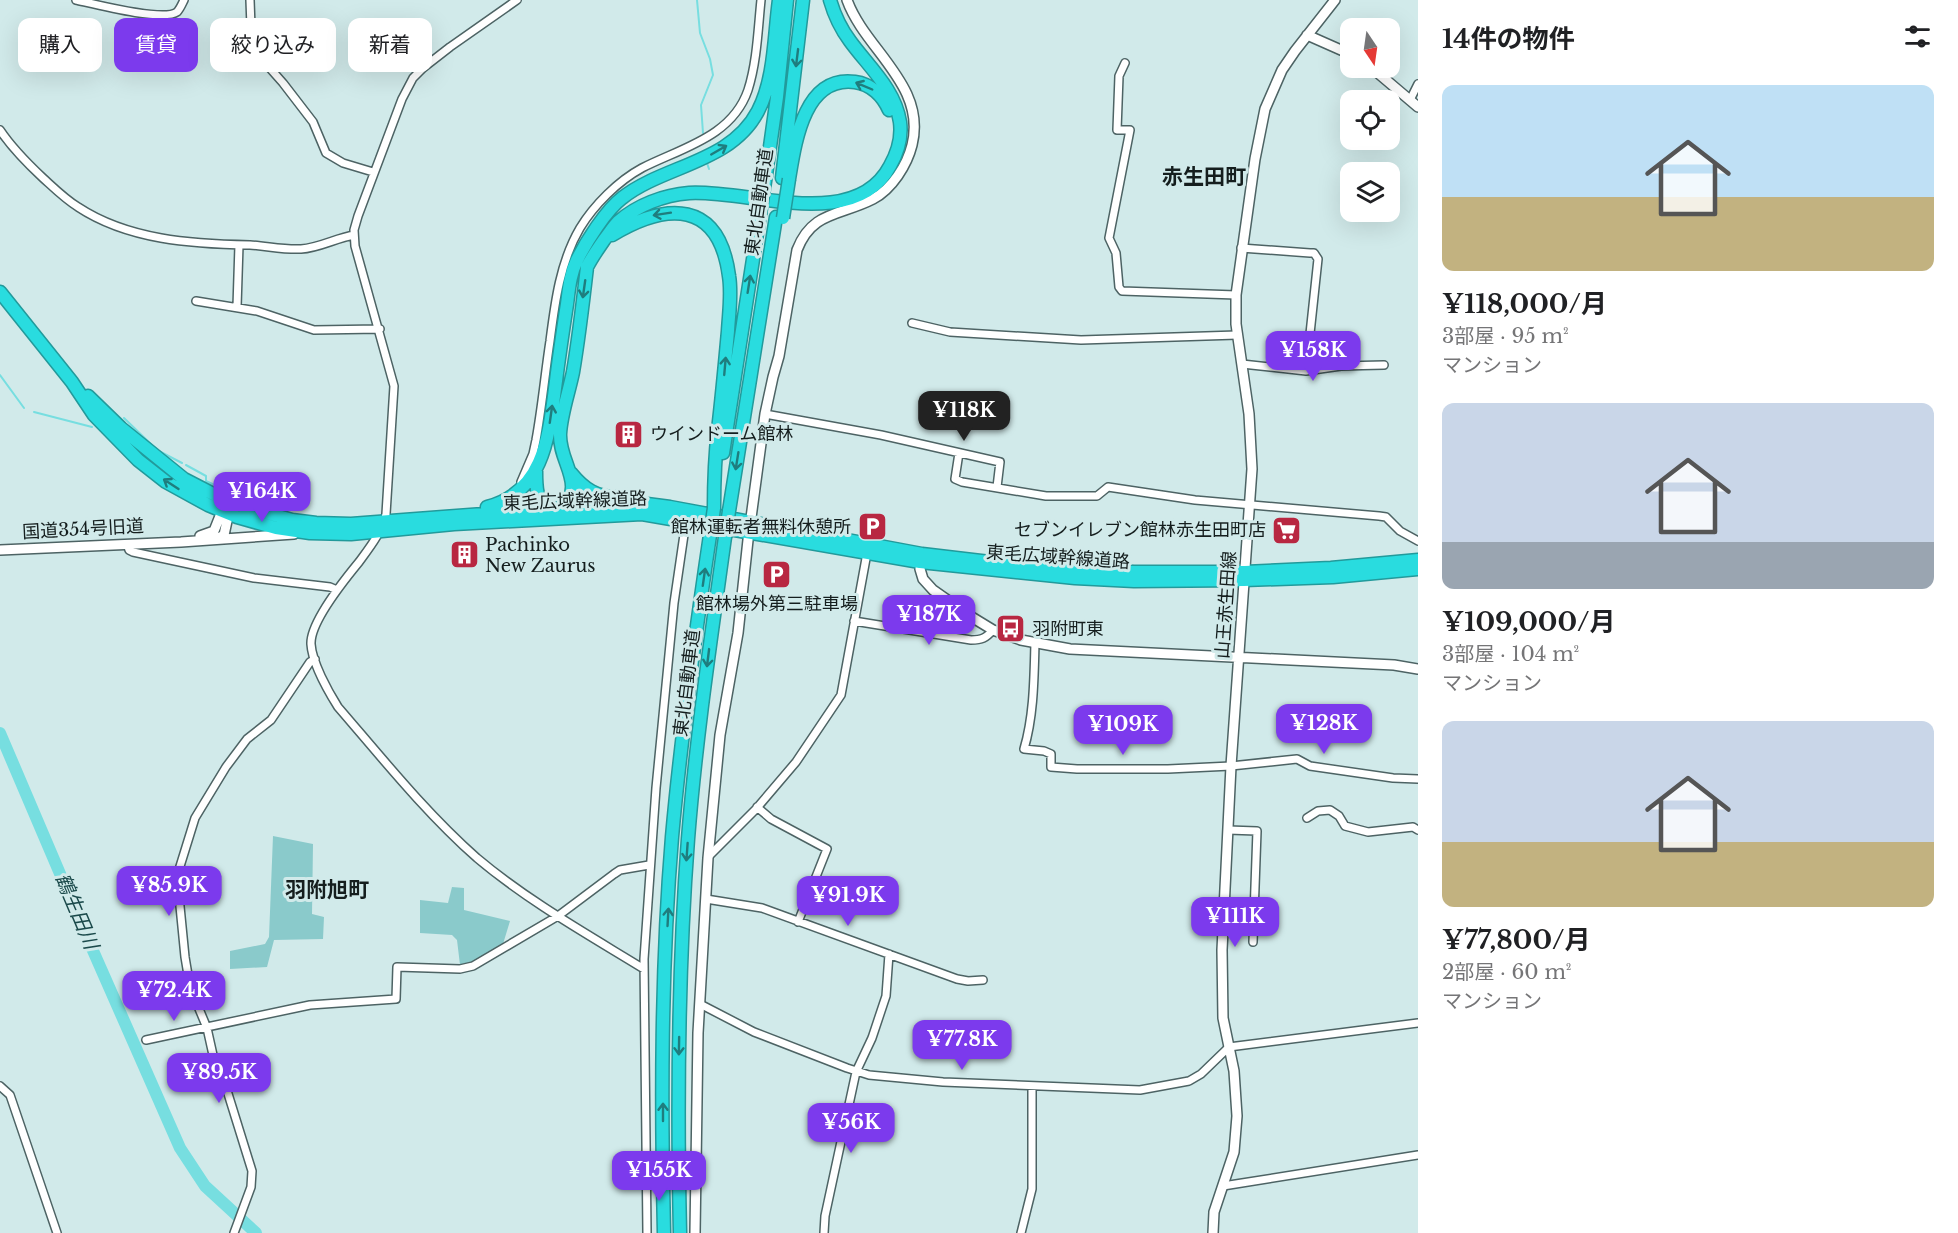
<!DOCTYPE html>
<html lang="ja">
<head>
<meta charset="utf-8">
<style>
	:root { --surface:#fff; --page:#f2f2f2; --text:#202124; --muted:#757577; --accent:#7c3aed }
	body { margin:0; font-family:"Libre Baskerville","Noto Sans JP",serif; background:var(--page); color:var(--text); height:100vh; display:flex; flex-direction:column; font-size:22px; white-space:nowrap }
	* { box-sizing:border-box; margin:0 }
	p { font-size:20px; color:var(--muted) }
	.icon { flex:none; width:33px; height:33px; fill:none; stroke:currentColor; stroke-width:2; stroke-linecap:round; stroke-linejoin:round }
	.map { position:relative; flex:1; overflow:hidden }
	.details { display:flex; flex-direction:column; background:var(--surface); width:540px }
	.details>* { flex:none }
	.top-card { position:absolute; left:18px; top:18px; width:570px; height:54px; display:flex; gap:12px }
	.needle { width:39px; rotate:167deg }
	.fabs { position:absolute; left:1340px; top:18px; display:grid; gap:12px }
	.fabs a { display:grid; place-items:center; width:60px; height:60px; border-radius:12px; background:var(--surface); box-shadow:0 6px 24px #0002; font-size:30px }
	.price { position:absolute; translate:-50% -51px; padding:0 14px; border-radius:12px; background:var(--accent); color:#fff; font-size:20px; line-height:39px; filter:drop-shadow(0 2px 3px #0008) }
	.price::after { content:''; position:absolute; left:50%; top:36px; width:18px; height:14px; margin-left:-9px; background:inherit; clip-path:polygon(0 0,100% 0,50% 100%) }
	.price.on { background:#222; color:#fff }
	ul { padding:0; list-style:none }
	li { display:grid; align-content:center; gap:12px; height:318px; padding:0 24px }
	li span { display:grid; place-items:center; height:186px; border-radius:12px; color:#555 }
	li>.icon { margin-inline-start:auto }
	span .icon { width:108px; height:108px; fill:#fffc; stroke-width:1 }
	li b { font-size:26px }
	h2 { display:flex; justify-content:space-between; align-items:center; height:72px; padding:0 24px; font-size:26px }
	.pill { padding:0 21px; border-radius:12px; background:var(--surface); box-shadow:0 6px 24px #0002; font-size:21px; line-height:54px }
	.pill.on { background:var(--accent); color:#fff }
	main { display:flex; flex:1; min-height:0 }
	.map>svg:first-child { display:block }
	.green { fill:#8acacb }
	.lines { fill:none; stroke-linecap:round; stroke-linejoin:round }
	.stream { stroke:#77dee0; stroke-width:2 }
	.river { stroke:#77dee0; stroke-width:12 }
	.street-casing { stroke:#4d6364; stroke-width:10 }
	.secondary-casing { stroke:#4d6364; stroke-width:12 }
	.highway-casing { stroke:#229a9b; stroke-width:15 }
	.street { stroke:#fff; stroke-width:7 }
	.secondary { stroke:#fff; stroke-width:9 }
	.highway { stroke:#29dcdf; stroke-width:12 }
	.highway-bridge-casing { stroke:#229a9b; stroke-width:15; stroke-linecap:butt }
	.highway-bridge { stroke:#29dcdf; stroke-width:12 }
	.oneway { stroke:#1f7d7e }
	.labels { text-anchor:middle; stroke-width:6; stroke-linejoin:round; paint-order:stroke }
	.street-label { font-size:18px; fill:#151e1e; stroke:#d1eaea }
	.poi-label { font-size:18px; fill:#151e1e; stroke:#d1eaea; text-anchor:start }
	.water-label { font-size:20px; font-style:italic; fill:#1b4a4b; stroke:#d1eaea }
	.quarter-label { font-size:21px; font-weight:bold; fill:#151e1e; stroke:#d1eaea }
</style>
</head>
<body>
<main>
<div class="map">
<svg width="1418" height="1233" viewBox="0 0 1418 1233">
	<rect width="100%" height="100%" fill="#d1eaea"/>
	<path class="green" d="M273,836L313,844L312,914L324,917L323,939L274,940L267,967L230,969V951L265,944L269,937Z
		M452,887L464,888V910L510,921L503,944L472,963L460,965L457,940L452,935L420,933V900L448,903Z"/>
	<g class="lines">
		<path class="stream" d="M697,0L700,33L710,59L713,75L701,105L703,133
			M707,163L709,169
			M0,375L24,408
			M34,412L92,427
			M124,418L157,450L182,463
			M186,465L206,476V481L234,494L268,505"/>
		<path class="river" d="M0,733L87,937L180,1148L205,1186L256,1233"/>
		<defs>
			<path id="street" d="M76,0C94,4 163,22 177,12C180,9 182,4 184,0
				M250,0L251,27L246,34L253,49L283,83L313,122L326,153L343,163L373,172
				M517,0L450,47L423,68L413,78L402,99L358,216L354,230L355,246L394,386L386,514C382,532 370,547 359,562C345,579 310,622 311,644C312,662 328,691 338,707C382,758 426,813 477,858C528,901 587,934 644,969
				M1125,63L1119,76L1117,130H1130L1109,238L1116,253L1119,287L1122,291L1236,295
				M1410,100L1418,84
				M0,130C12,148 27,163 43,178C54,188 65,199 78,207C128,240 192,244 250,245C267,246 284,250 301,249C319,248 336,238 354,235
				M1241,248L1310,253H1314L1318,259L1306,371
				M196,301L257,311L314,330L380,329
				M237,307L239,245
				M912,323L950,332L1081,340L1237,335
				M1242,364L1306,371L1341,366L1384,365
				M765,414L881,435L1000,462L997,487
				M959,453L955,479L962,482L1046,496H1097L1108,487L1195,500L1379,516L1386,517L1400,531L1418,541
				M521,482L533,454L536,440C542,407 545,374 550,341C555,302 560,262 580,228C594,205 618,181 642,168C681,148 732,137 748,90C757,62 758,29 761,0
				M127,544L129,550L133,552L254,578L330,587L337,590
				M854,621L971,640C982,640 986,638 993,630
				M1035,643C1034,678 1034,715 1024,749L1044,751L1051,754V767L1077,769H1168L1231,766L1297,759L1310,766L1393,778L1418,779
				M757,807L771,819L827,849L798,922
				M1307,818L1318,811L1330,810L1339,816L1345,826L1368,832L1413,827L1418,830
				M1228,830L1257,831L1253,942
				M708,857L756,809L796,762L841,695L867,553
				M706,899L762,908L957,979L968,981L983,980
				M700,1004L754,1032L847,1068L869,1075L943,1082L1140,1090L1189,1081L1201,1074L1229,1047L1418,1023
				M146,1040L310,1005L396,999L397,967L460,969L473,966L558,916L614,874L620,870L649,865
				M0,1086L10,1095L57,1233
				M1223,1186L1418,1155
				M234,1233L251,1187L252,1171L225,1084L213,1055L207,1028L190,987L185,957L177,876L195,818L226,767L247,739L271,720L310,662L315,659
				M647,1233L644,959L656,788L674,603L686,521
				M824,1233L825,1216L856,1072L872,1038L886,996L889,954
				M1021,1233L1032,1189V1087"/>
			<path id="secondary" d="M1307,35L1350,54
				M1372,68L1418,107
				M200,536L214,531L222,511L227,507
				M217,539L224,535L230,507
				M0,550L181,542L294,534
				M921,556L920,569L923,579L933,590L970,616L993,630L1021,640L1070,649L1394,665L1418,669
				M695,1233L698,1033L708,858L720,735L738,633L748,540L765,414L773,377L779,356L797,250C812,211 840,216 873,199C892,189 907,165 912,145C927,85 865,50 847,0
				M1213,1233L1214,1212L1234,1152L1237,1116L1234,1071L1223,1018L1222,950L1231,766L1252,469L1249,414L1236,324V295L1255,159L1265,109L1282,70L1295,51L1335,0"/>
			<path id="highway" d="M766,175L777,97L787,0
				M782,178L803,0
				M789,179C795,143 804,75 855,82C871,84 883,96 889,110
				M612,235C667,202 719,200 729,276C732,294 729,313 728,331C725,364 722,397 718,430C715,456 714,482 714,508
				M0,292L72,382L94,415L138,460L166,482L208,505L237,517L276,528L310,533L351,534L454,524L642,514L920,562L1075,578L1134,581L1244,580L1333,577L1418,569
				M88,396L121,428L184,479L215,495L242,506L292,520L316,523L351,524L614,504H647L670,507L922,554L1015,565L1076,569L1134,572H1245L1331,568L1418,560
				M723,453L760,214
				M536,471C536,487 536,500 549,512
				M571,473C584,489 597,498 618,497
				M487,507C546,492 549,432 556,381C559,356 563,330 567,304C569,289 570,274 577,260C586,242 606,210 622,198C664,165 731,163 758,111C775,78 774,36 779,0
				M729,511L776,217
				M561,512C587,483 559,464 560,434C561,414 569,392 573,372C579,337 583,302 587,267C592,257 598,249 604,240C609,234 613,227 618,222C637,205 664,195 689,193C748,189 855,233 890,166C898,152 902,137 900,122C895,89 868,66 850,41C841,29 834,14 830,0
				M664,1233C661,1101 661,969 672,837C681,736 695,636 710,535
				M680,1233C677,1102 678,970 688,839C696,738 711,638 725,537"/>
		</defs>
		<use href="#street" class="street-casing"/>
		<use href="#secondary" class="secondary-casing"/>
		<use href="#highway" class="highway-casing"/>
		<use href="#street" class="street"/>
		<use href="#secondary" class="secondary"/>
		<use href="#highway" class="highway"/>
		<defs>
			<path id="highway-bridge" d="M760,214L766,175
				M783,218L789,179
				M710,535L714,508
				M725,537L729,511"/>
		</defs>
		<use href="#highway-bridge" class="highway-bridge-casing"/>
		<use href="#highway-bridge" class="highway-bridge"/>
	</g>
	<defs><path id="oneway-shaft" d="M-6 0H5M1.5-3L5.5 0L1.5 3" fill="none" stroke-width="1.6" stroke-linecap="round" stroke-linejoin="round" transform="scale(1.5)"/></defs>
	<g class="oneway">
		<use href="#oneway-shaft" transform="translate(797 58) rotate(97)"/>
		<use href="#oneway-shaft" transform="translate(864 86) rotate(-157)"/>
		<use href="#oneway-shaft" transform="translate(719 150) rotate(-30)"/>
		<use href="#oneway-shaft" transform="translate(662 214) rotate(171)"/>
		<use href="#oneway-shaft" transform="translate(749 284) rotate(-81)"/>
		<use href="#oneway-shaft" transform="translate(584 289) rotate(98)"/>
		<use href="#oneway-shaft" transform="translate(725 366) rotate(-85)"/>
		<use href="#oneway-shaft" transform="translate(551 414) rotate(-82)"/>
		<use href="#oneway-shaft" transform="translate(737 461) rotate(99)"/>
		<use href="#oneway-shaft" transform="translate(171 484) rotate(-147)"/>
		<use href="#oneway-shaft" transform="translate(704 577) rotate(-82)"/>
		<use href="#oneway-shaft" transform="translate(708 658) rotate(97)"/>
		<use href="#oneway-shaft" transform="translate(687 852) rotate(94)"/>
		<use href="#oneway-shaft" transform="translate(668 917) rotate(-87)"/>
		<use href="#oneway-shaft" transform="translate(679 1046) rotate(91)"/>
		<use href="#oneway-shaft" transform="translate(663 1112) rotate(-90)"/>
	</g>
	<defs>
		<symbol id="building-square" viewBox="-11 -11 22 22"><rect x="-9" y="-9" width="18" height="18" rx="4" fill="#b82741" stroke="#d1eaea"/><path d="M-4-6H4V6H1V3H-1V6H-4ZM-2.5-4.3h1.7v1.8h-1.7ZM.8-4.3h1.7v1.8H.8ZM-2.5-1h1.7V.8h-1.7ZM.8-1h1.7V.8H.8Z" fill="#fff"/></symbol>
		<symbol id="parking-square" viewBox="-11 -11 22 22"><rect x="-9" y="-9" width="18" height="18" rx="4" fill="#b82741" stroke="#d1eaea"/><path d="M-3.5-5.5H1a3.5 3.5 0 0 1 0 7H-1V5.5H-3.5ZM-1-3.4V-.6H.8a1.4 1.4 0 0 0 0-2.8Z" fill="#fff"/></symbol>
		<symbol id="supermarket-square" viewBox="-11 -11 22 22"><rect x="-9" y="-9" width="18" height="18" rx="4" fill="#b82741" stroke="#d1eaea"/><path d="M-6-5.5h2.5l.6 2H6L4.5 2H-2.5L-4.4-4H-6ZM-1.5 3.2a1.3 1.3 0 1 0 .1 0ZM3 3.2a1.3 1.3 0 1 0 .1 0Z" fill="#fff"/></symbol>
		<symbol id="bus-square" viewBox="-11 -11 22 22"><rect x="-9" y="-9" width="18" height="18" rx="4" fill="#b82741" stroke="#d1eaea"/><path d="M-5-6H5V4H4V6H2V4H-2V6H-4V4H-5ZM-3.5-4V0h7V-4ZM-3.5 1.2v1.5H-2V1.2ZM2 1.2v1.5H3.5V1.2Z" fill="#fff"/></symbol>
	</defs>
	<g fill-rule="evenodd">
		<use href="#building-square" x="612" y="418" width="33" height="33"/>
		<use href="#parking-square" x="856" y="510" width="33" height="33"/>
		<use href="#supermarket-square" x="1270" y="514" width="33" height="33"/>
		<use href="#building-square" x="448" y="538" width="33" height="33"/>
		<use href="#parking-square" x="760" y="558" width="33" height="33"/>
		<use href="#bus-square" x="994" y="612" width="33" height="33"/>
	</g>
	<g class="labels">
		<g class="street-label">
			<text transform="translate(759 202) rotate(-82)" y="6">東北自動車道</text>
			<text transform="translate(575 501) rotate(-2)" y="6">東毛広域幹線道路</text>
			<text transform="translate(83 529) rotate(-3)" y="6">国道354号旧道</text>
			<text transform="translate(1058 557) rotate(4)" y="6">東毛広域幹線道路</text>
			<text transform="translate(1226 605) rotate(-86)" y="6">山王赤生田線</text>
			<text transform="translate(687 683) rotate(-83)" y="6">東北自動車道</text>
		</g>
		<g class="poi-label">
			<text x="650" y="440">ウインドーム館林</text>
			<text x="851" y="533" text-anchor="end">館林運転者無料休憩所</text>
			<text x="1266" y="536" text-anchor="end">セブンイレブン館林赤生田町店</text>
			<text x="485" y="551">Pachinko<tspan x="485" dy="21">New Zaurus</tspan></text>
			<text x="777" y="610" text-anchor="middle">館林場外第三駐車場</text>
			<text x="1032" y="635">羽附町東</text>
		</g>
		<g class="water-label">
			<text transform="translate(77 911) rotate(67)" y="7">鶴生田川</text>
		</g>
		<g class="quarter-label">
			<text x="1204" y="184">赤生田町</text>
			<text x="327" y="897">羽附旭町</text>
		</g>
	</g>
</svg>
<div class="fabs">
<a><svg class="needle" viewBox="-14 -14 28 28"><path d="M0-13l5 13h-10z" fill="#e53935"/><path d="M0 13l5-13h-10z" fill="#757577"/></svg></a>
<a><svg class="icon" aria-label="locate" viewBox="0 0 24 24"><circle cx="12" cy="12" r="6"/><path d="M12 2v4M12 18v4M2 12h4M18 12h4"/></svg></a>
<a><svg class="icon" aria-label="layers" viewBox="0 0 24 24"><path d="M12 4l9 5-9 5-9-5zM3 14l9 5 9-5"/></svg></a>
</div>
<b class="price" style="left:1313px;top:382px">¥158K</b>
<b class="price on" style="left:964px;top:442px">¥118K</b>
<b class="price" style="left:262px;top:523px">¥164K</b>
<b class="price" style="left:929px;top:646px">¥187K</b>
<b class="price" style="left:1324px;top:755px">¥128K</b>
<b class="price" style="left:1123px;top:756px">¥109K</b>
<b class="price" style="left:169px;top:917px">¥85.9K</b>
<b class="price" style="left:848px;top:927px">¥91.9K</b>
<b class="price" style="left:1235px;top:948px">¥111K</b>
<b class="price" style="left:174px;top:1022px">¥72.4K</b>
<b class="price" style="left:962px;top:1071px">¥77.8K</b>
<b class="price" style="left:219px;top:1104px">¥89.5K</b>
<b class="price" style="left:851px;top:1154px">¥56K</b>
<b class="price" style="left:659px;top:1202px">¥155K</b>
<div class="top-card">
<a class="pill">購入</a>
<a class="pill on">賃貸</a>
<a class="pill">絞り込み</a>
<a class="pill">新着</a>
</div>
</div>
<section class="details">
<h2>14件の物件<svg class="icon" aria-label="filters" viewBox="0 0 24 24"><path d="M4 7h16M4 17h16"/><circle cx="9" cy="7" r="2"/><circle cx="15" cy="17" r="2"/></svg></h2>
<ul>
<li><span style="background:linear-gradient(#bfe0f5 60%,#c2b280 0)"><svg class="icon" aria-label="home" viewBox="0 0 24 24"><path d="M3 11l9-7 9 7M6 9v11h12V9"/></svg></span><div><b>¥118,000/月</b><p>3部屋 · 95 m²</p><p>マンション</p></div></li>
<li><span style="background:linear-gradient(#c9d6e8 75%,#9aa5b1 0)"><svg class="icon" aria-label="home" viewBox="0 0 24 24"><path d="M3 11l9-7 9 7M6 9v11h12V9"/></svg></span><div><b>¥109,000/月</b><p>3部屋 · 104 m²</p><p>マンション</p></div></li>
<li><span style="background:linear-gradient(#c9d6e8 65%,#c2b280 0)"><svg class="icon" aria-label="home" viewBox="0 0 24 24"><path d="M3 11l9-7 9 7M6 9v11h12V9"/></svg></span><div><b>¥77,800/月</b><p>2部屋 · 60 m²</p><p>マンション</p></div></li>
</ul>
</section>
</main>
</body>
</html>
